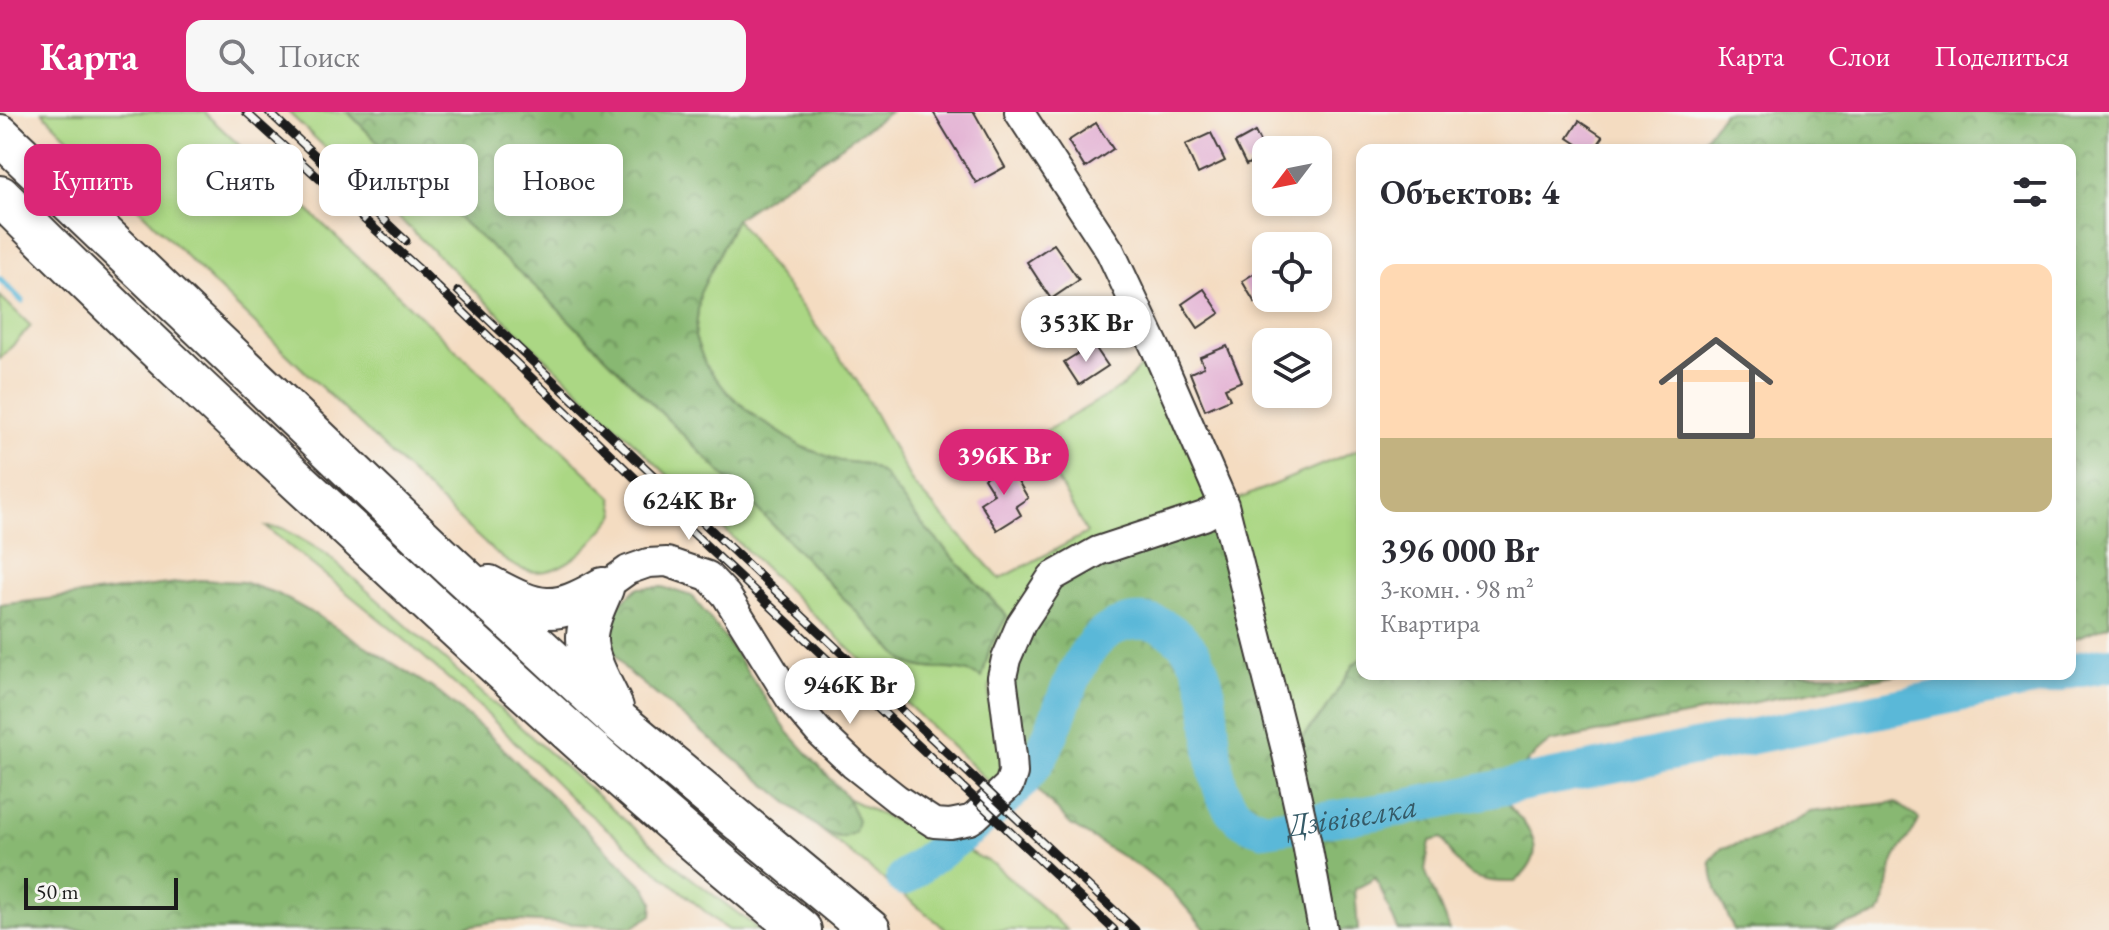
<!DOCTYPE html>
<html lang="ru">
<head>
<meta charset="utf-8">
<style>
	:root { --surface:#fff; --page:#f7f7f7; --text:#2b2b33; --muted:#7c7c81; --accent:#db2777 }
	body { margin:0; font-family:"EB Garamond",serif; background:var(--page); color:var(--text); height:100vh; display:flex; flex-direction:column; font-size:30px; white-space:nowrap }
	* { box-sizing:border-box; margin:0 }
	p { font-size:26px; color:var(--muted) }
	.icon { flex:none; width:44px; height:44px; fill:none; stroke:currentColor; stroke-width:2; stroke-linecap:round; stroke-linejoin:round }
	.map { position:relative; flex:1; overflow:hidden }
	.panel { position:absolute; left:1356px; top:32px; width:720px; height:536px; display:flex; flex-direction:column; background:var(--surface); border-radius:16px; box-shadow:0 4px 12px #0003 }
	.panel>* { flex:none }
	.hud { position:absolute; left:24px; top:32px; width:760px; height:72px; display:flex; gap:16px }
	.needle { width:52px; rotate:238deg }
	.buttons { position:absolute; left:1252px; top:24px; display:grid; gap:16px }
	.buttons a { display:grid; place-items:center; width:80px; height:80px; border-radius:16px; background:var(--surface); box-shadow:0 4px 12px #0003; font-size:40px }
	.scale { position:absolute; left:24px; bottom:20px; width:154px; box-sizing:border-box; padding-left:8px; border:4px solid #1c1c1c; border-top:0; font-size:22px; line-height:28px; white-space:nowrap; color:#1c1c1c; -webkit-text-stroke:6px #f6f6f2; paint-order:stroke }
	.price { position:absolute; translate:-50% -68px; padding:0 18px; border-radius:28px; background:#fff; color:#222; font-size:26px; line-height:52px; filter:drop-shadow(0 2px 4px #0008) }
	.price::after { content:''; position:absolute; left:50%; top:48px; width:24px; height:18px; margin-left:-12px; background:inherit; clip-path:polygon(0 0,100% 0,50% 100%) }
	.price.selected { background:var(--accent); color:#fff }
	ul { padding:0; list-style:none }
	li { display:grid; align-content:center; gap:16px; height:424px; padding:0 24px }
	li span { display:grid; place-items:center; height:248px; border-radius:16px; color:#555 }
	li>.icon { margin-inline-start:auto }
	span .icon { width:144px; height:144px; fill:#fffc; stroke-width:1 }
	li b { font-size:34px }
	h2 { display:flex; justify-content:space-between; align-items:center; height:96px; padding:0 24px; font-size:34px }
	.pill { padding:0 28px; border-radius:16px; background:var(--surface); box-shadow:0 4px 12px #0003; font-size:28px; line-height:72px }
	.pill.selected { background:var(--accent); color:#fff }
	header { display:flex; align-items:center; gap:48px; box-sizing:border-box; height:112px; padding:0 40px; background:var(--accent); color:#fff }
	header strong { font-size:38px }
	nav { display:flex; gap:44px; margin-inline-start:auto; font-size:28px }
	.search { width:560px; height:72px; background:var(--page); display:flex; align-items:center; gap:20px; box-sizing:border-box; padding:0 28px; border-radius:16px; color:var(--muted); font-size:30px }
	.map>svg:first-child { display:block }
	.green { fill:#abd784; stroke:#647a50; stroke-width:2 }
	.forest { fill:url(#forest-crowns); stroke:#526a47; stroke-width:2 }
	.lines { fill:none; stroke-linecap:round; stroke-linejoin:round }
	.stream { stroke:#5ab8d8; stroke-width:6 }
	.river { stroke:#5ab8d8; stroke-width:36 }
	.building { fill:#e3b1d3 }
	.minor-casing { stroke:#3c3935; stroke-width:32 }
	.highway-casing { stroke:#3c3935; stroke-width:44 }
	.minor { stroke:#fff; stroke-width:28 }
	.highway { stroke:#fff; stroke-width:40 }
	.rail-casing { stroke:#1c1c1c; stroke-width:9 }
	.rail { stroke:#f6f6f2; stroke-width:6; stroke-dasharray:18; stroke-linecap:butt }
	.labels { text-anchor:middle; stroke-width:7; stroke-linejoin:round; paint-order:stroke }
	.water-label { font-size:32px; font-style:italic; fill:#355a67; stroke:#f6f6f2 }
</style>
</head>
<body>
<header>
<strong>Карта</strong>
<div class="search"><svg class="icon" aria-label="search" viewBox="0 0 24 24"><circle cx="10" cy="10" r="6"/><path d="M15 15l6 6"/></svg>Поиск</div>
<nav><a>Карта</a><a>Слои</a><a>Поделиться</a></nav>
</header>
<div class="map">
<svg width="2109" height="818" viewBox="0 0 2109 818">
	<defs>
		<pattern id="forest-crowns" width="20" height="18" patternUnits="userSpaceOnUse" patternTransform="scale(2)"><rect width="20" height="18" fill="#88b872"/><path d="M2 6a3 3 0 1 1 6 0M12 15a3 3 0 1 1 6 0" fill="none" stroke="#6e955d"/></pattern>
	</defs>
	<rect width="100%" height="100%" fill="#f6f6f2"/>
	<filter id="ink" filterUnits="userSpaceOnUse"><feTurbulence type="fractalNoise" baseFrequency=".0125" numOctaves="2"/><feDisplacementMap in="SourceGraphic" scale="16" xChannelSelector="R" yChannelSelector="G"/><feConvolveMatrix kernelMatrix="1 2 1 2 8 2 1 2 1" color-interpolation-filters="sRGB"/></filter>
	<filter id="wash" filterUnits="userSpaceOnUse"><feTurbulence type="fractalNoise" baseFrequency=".006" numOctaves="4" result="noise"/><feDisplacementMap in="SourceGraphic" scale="32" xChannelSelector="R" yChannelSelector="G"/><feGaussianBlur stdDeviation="1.8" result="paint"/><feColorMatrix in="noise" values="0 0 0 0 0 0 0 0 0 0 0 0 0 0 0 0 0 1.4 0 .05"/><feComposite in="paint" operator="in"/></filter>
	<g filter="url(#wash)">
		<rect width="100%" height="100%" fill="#f4dcc1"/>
		<path class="green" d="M42,0H204L612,385L616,402C590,435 552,480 508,450C494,441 482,428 469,417L222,180Z
			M288,0H348L406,59L538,177L777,417L904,549C929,563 957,551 982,565L990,535L1007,504L921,411L883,362L866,352L840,349L802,335L753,303L727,280L705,252L695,225L700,181L736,107L857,269L913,372L1000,467L1087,421L1034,326L1123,274L1156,237L1216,395L990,573L989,589L1006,654L994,675Z
			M0,184L31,214L0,247Z
			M1362,336V546L1354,552L1325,599L1287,642L1224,393Z
			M266,415L282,416L325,441L683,760L760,818H729L720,812L574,689L481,596L405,528Z
			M847,686L899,711L932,721L995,753L1067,818H947L824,720L842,726L858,708Z"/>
		<path class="forest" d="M348,0H890L736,107L700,181L695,225L705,252L727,280L753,303L802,335L840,349L866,352L883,362L921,411L1007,504L990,535L982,566C956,550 931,563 904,549L777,417L538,177L406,59Z
			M1724,0H2109V513L2070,528V38H1696Z
			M1193,414L1209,420L1221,432L1287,642L1325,599L1354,552L1362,546V562H1899L1550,630C1536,641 1509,665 1506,684C1505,693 1513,699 1519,705C1541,731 1540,749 1515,770C1471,770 1463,764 1442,726L1430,729L1425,758L1449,818H1398L1376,766L1355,777L1358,818H1206L1173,781L1141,756L1071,713L1040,681L1018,640L1006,584L1031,508L1059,469Z
			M200,468L243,470L278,482L318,504L434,577L483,617L646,776L653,789L652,803L633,815L503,808L446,818H0V493Z
			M662,475L692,484L725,526L787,619L847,685L858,708L855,720L842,726L824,720L625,557L608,531L614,497L637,476Z
			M1896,690L1919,707C1914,725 1899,733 1893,751C1887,769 1888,786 1879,802L1830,818H1734L1716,777L1710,749L1722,736L1761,726L1810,700Z"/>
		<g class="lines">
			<path class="stream" d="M0,167L22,189"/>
			<g class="river">
				<path d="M2070,559L2109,552"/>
				<path id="s1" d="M904,766C949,730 1011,694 1040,644C1063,606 1074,527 1121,513C1139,507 1157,509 1172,520C1231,563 1196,643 1230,695C1239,708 1251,713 1265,717L1397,697L2057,562"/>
			</g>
		</g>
		<g id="blocks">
			<path class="building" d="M933,0H974L1005,55L976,71Z
				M1579,9L1603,25L1594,38H1586L1568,26Z
				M1096,11L1113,37L1085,56L1068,29Z
				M1255,20L1266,42L1246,53L1235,31Z
				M1211,21L1225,49L1198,62L1185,33Z
				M1054,132L1079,168L1051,187L1027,150Z
				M1266,154V184L1255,191L1242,169Z
				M1204,177L1220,201L1198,216L1182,192Z
				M1093,232L1108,254L1079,273L1064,250Z
				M1227,234L1242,269L1225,276L1230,287L1205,298L1190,261L1204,255L1200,245Z
				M1008,352L1028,386L1016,394L1021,403L997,418L980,391L994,382L984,366Z"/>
		</g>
	</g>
	<g filter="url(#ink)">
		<use href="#blocks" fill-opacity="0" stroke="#3c3935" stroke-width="2"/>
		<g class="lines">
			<defs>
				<path id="minor" d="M1019,0L1110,139L1156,237L1224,393L1287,642L1307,732L1323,818
					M603,476L628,458L648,451L667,450L708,464L726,483L790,586L819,620L854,653L897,687L934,711L950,712L970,708L976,704L1009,673L1013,661L1012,644L1002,565L1006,547L1021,512L1052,465L1098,439L1204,404L1224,393"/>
				<path id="highway" d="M0,23L447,450L620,610L870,818
					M0,84C124,208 252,327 381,446C518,574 655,700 801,818
					M489,474C539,501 554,505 603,476
					M603,476C597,491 588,507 587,524C586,548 604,575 613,596"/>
			</defs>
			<use href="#minor" class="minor-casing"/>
			<use href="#highway" class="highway-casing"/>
			<use href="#minor" class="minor"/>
			<use href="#highway" class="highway"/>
			<defs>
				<path id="rail" d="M246,0L420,158L639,370L1114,818
					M269,0L406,129
					M458,179L1135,818"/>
			</defs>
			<use href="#rail" class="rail-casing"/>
			<use href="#rail" class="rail"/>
		</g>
	</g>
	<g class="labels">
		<g class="water-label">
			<text dy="11" stroke="none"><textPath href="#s1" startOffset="716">Дзівівелка</textPath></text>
		</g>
	</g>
</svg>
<div class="buttons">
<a><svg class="needle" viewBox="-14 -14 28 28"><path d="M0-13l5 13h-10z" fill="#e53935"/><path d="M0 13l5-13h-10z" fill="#7c7c81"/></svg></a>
<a><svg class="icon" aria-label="locate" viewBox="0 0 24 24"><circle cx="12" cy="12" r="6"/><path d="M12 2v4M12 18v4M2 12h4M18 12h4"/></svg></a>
<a><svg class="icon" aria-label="layers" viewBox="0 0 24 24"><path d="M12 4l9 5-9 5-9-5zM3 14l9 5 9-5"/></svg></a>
</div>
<div class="scale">50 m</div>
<b class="price" style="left:1086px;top:252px">353K Br</b>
<b class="price selected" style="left:1004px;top:385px">396K Br</b>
<b class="price" style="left:689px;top:430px">624K Br</b>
<b class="price" style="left:850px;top:614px">946K Br</b>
<div class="hud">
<a class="pill selected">Купить</a>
<a class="pill">Снять</a>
<a class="pill">Фильтры</a>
<a class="pill">Новое</a>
</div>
<section class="panel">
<h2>Объектов: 4<svg class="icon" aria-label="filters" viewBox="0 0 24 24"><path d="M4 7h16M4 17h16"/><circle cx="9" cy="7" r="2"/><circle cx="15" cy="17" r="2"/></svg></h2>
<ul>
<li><span style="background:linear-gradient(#ffd9b3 70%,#c2b280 0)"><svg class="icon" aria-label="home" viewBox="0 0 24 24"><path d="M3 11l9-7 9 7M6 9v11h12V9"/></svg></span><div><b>396 000 Br</b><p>3-комн. · 98 m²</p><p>Квартира</p></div></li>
</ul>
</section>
</div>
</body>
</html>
